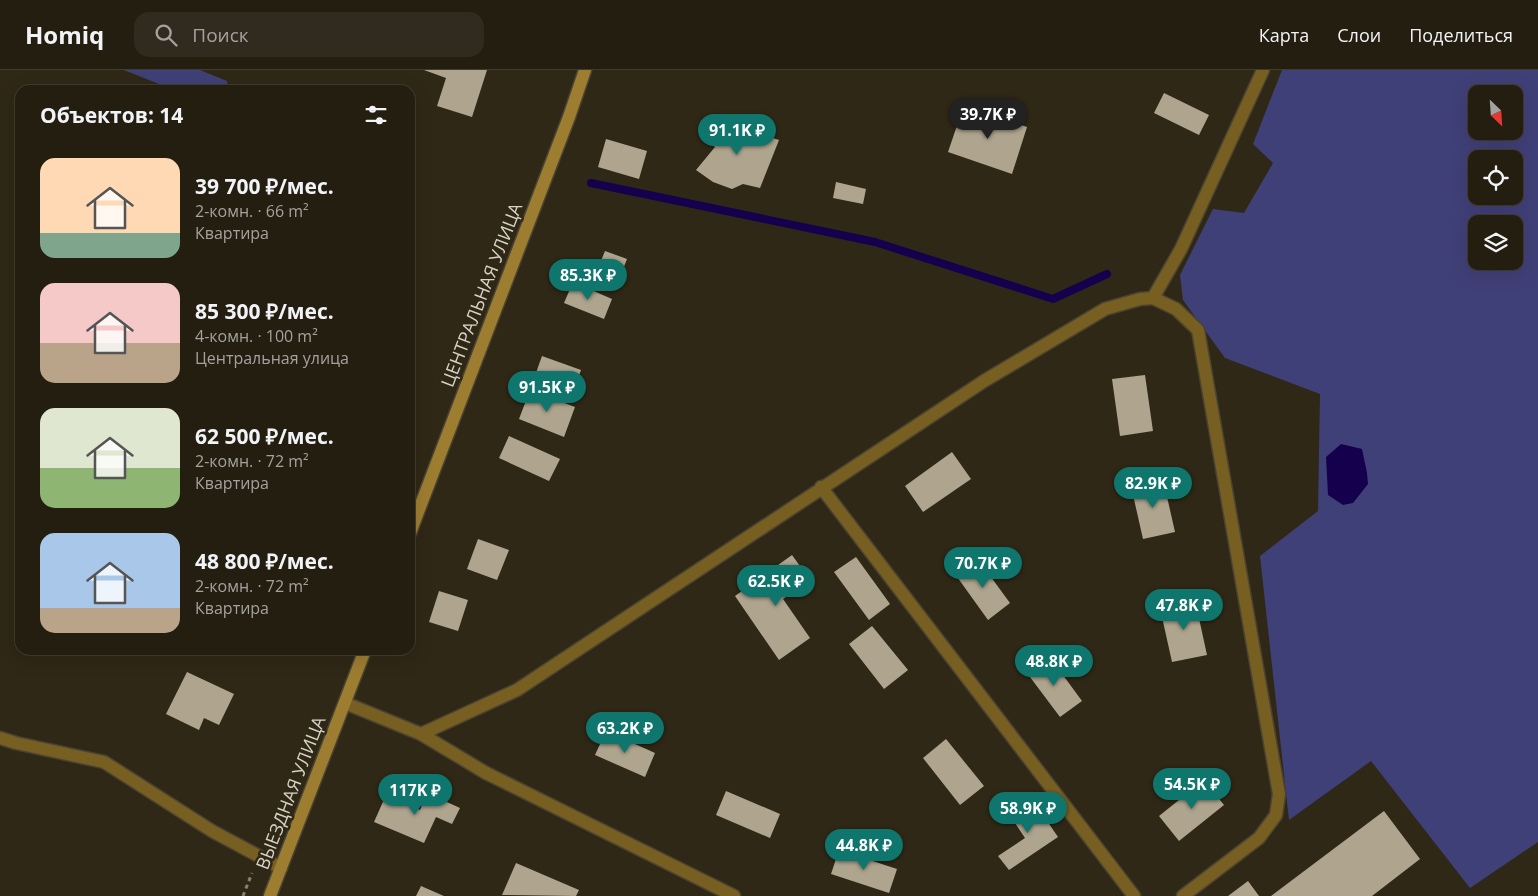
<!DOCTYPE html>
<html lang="ru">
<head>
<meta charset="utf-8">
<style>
	:root { --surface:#241e10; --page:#302b1e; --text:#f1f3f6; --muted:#a3a29f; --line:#413c30; --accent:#0f766e }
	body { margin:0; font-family:"Open Sans",sans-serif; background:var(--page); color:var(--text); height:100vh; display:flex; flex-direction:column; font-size:19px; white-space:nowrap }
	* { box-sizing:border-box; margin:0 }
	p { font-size:16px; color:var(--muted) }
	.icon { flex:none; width:28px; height:28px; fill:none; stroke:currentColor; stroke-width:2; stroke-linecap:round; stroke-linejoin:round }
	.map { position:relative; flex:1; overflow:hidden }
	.drawer { position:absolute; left:15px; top:15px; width:400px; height:570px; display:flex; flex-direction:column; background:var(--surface); border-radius:15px; box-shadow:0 5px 20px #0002,0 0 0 1px var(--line) }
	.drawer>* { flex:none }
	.needle { width:32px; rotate:155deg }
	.controls { position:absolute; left:1468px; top:15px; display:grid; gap:10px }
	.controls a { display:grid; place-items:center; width:55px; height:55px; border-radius:10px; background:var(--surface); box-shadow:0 5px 20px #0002,0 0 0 1px var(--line); font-size:25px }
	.price { position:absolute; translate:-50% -42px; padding:0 11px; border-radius:18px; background:var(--accent); color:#fff; font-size:16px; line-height:32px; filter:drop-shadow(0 1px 2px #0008) }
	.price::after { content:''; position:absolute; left:50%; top:30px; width:15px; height:11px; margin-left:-8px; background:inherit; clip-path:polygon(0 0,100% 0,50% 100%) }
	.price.on { background:#222; color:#fff }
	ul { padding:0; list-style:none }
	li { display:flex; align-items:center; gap:15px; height:125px; padding:0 25px }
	li span { display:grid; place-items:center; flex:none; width:140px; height:100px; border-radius:15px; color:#555 }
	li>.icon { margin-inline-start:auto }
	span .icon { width:60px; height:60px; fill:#fffc; stroke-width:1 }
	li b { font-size:21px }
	h2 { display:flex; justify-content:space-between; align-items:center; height:60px; padding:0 25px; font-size:21px }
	header { display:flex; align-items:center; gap:30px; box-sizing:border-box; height:70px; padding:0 25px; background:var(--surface); border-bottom:1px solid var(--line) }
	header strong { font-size:24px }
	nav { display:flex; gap:28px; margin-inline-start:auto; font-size:18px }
	.search { width:350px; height:45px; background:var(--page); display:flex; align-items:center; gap:12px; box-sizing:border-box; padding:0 18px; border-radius:15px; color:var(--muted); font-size:19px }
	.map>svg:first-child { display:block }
	.green { fill:#404078; fill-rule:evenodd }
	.water { fill:#14004d }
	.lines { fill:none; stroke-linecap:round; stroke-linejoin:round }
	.stream { stroke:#14004d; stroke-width:8 }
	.building { fill:#afa58f }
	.minor-casing { stroke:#4b4332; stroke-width:15 }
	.secondary-casing { stroke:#4b4332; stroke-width:15 }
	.path { stroke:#888273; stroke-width:3; stroke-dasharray:4 4; stroke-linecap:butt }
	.minor { stroke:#775e21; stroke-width:12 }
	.secondary { stroke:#9d7d30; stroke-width:12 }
	.labels { text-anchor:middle; stroke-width:5; stroke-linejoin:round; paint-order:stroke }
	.street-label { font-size:18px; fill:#d8d3c8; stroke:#302816 }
</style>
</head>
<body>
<header>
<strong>Homiq</strong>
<div class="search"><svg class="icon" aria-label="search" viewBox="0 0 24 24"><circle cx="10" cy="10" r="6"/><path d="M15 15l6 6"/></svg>Поиск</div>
<nav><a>Карта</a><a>Слои</a><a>Поделиться</a></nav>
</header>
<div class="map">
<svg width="1538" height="826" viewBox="0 0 1538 826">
	<rect width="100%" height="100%" fill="#302816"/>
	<path class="green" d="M124,0H200L227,11L228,20H188L169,18Z
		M1282,0H1538V772L1470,818L1371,691L1289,750L1260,486L1318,441L1320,324L1225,288L1183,230L1180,205L1213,139L1244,143L1273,93L1253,74ZM1476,24H1514V61H1476ZM1476,89H1514V126H1476ZM1476,154H1514V191H1476Z"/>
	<path class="water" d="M1341,374L1362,379L1367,403L1368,414L1353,433L1343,435L1328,425L1326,387Z"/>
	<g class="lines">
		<path class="stream" d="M591,113L875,172L1053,229L1107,204"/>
	</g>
	<path class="building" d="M424,0H487L472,47L437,36L446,8Z
		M1164,23L1209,45L1199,65L1154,43Z
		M964,35L1027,57L1012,104L948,82Z
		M716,50L731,60L734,56L779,70L760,118L743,114L732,119L713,112L696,100L715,77L702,68Z
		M606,69L647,81L639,109L598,97Z
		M836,112L866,119L863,134L833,128Z
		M605,181L627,189L618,212L596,203Z
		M573,212L612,229L604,249L564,233Z
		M542,286L581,300L571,328L532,314Z
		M1145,305L1153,361L1120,366L1112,309Z
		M530,320L575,337L564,367L519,349Z
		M509,366L560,389L549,411L499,388Z
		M952,382L971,409L923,442L905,416Z
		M1163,409L1175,462L1143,469L1131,416Z
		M478,469L509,480L497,510L467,499Z
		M792,485L810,510L783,529L810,568L779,590L735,526Z
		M856,487L890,534L869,550L834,502Z
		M977,488L1010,533L988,550L955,504Z
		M439,521L468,530L458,561L429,552Z
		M1195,530L1207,585L1172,592L1160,538Z
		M872,556L908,600L884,619L849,574Z
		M1049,586L1082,631L1060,647L1027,603Z
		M187,602L234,624L219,655L204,648L199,660L166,644Z
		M606,661L655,683L645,707L595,685Z
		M946,669L984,716L960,735L923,688Z
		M1204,710L1224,735L1179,771L1159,746Z
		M726,721L780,744L770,768L716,745Z
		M427,723L460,738L452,754L436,747L424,773L374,752L386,725L420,740Z
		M1032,729L1058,767L1009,800L998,786L1025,768L1009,744Z
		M1384,741L1420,789L1372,826H1271Z
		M839,780L897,799L889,823L831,804Z
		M516,793L579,820L576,826L502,825Z
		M1248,811L1259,826H1228Z
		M421,816L444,826H416Z"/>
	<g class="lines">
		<defs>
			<path id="minor" d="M1153,228L1181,179L1263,0
				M821,417L1134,826
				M345,633L421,664L486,703L734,826
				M421,664L517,620L984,311L1105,239L1140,229L1153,228L1176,239L1198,260L1279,724L1276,745L1259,768L1183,826
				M0,668L16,673L104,692L212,761L281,798"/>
			<path id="secondary" d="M410,463L569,47L585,0
				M270,826L365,580"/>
		</defs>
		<use href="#minor" class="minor-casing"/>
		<use href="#secondary" class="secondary-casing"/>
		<path class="path" d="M243,826L252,803"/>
		<use href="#minor" class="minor"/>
		<use href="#secondary" class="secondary"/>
	</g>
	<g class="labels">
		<g class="street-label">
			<text transform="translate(482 225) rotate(-69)" y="6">ЦЕНТРАЛЬНАЯ УЛИЦА</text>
			<text transform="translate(291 723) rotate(-69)" y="6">ВЫЕЗДНАЯ УЛИЦА</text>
		</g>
	</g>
</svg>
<div class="controls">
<a><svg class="needle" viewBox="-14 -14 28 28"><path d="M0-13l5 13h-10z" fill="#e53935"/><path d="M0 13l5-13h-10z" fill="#a3a29f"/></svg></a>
<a><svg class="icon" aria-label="locate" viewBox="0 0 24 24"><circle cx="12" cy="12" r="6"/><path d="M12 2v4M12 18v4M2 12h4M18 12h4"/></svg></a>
<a><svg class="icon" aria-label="layers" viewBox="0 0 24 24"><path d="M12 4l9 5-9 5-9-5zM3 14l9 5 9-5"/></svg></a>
</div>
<b class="price on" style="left:988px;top:70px">39.7K ₽</b>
<b class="price" style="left:737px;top:86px">91.1K ₽</b>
<b class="price" style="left:588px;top:231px">85.3K ₽</b>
<b class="price" style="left:547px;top:343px">91.5K ₽</b>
<b class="price" style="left:1153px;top:439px">82.9K ₽</b>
<b class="price" style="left:983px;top:519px">70.7K ₽</b>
<b class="price" style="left:776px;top:537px">62.5K ₽</b>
<b class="price" style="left:1184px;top:561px">47.8K ₽</b>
<b class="price" style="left:1054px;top:617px">48.8K ₽</b>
<b class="price" style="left:625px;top:684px">63.2K ₽</b>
<b class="price" style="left:1192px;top:740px">54.5K ₽</b>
<b class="price" style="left:415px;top:746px">117K ₽</b>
<b class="price" style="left:1028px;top:764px">58.9K ₽</b>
<b class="price" style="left:864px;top:801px">44.8K ₽</b>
<section class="drawer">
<h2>Объектов: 14<svg class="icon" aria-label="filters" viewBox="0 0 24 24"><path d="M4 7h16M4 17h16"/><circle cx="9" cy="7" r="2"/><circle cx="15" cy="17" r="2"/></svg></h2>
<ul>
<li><span style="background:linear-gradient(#ffd9b3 75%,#7fa58c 0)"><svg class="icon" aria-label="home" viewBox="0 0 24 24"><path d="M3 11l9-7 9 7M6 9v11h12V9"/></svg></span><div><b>39 700 ₽/мес.</b><p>2-комн. · 66 m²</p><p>Квартира</p></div></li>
<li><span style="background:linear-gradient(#f6c9c9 60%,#b9a48a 0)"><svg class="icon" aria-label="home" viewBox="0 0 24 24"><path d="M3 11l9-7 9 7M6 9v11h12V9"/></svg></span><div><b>85 300 ₽/мес.</b><p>4-комн. · 100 m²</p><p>Центральная улица</p></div></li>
<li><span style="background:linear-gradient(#dfe7d0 60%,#8fb573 0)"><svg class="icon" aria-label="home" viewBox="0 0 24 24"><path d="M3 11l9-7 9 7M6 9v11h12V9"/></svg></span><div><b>62 500 ₽/мес.</b><p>2-комн. · 72 m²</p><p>Квартира</p></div></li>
<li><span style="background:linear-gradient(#a9c7e8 75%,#b9a48a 0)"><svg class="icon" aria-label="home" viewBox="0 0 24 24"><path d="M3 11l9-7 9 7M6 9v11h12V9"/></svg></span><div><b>48 800 ₽/мес.</b><p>2-комн. · 72 m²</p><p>Квартира</p></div></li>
</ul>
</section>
</div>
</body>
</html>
